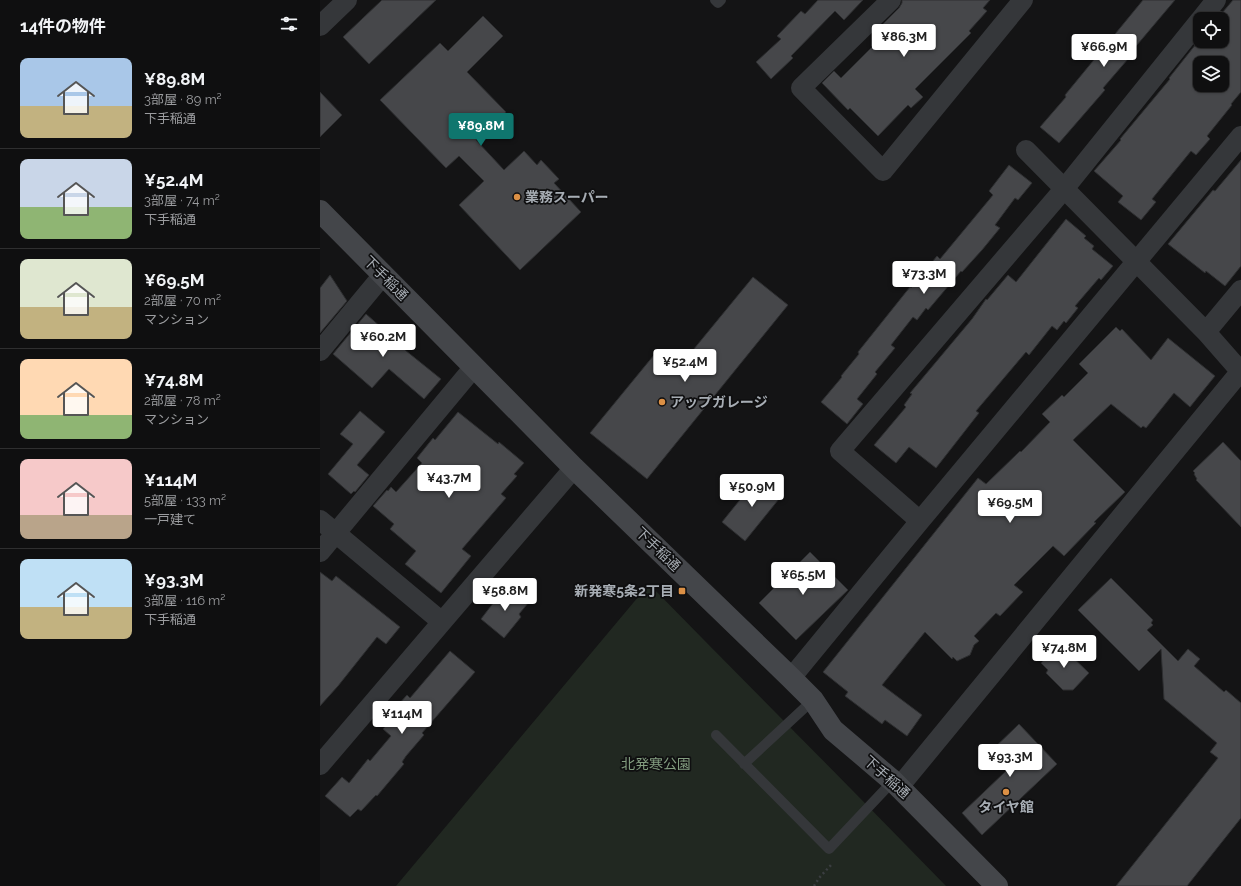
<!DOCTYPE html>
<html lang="ja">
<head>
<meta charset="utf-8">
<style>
	:root { --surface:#0f0f10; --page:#181819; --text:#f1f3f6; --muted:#9b9c9f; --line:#2f2f30; --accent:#0f766e }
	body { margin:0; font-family:Raleway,"Noto Sans JP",sans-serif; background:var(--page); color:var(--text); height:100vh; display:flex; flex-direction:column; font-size:15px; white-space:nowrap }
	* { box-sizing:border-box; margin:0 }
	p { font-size:13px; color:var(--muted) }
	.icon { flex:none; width:22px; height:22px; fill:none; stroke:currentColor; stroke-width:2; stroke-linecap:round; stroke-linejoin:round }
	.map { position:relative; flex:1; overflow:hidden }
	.details { display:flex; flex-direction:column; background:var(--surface); width:320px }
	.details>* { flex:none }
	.fabs { position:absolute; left:873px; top:12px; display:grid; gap:8px }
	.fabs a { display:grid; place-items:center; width:36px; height:36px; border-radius:8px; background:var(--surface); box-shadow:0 1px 3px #0004,0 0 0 1px var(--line); font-size:20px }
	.price { position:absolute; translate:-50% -34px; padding:0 9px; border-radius:4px; background:#fff; color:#222; font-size:13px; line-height:26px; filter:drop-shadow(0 1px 2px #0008) }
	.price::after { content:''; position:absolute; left:50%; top:24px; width:12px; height:9px; margin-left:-6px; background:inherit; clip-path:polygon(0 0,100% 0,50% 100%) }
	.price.active { background:var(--accent); color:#fff }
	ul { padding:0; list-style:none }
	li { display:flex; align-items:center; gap:12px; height:100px; padding:0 20px }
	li+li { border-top:1px solid var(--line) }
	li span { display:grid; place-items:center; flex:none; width:112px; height:80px; border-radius:8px; color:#555 }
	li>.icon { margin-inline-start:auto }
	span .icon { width:48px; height:48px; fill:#fffc; stroke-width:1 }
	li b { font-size:17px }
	h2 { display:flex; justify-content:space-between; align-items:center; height:48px; padding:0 20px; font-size:17px }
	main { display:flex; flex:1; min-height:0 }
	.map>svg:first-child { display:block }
	.green { fill:#212821 }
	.building { fill:#46474a; stroke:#2e2f31; fill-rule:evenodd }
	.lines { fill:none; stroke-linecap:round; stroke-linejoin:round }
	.path { stroke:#3b3e41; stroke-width:2.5; stroke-dasharray:2 3; stroke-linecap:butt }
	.service { stroke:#35373a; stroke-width:10 }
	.minor { stroke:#35373a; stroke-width:20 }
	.secondary { stroke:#44464a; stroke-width:22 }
	.poi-dot { fill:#dc9045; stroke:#0f0f10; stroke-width:1.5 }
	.labels { text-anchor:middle; stroke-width:3.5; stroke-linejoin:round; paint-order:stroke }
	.poi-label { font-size:14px; font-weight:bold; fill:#a7adb4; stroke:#0f0f10; text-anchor:start }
	.street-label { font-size:14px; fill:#a7adb4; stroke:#0f0f10 }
	.park-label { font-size:14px; fill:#839d80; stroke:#0f0f10 }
</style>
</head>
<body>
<main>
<section class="details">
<h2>14件の物件<svg class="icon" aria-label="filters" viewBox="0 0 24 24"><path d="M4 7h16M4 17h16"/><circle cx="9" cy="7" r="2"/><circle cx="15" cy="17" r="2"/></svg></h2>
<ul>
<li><span style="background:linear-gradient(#a9c7e8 60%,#c2b280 0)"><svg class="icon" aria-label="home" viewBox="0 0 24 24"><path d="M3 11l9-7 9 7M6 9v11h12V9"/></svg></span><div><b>¥89.8M</b><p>3部屋 · 89 m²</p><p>下手稲通</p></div></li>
<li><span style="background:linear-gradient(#c9d6e8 60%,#8fb573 0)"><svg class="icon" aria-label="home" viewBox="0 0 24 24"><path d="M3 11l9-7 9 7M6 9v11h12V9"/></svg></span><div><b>¥52.4M</b><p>3部屋 · 74 m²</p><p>下手稲通</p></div></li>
<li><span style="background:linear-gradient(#dfe7d0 60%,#c2b280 0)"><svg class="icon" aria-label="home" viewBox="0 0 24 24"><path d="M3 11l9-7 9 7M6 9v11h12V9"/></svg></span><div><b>¥69.5M</b><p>2部屋 · 70 m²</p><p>マンション</p></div></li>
<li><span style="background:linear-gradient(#ffd9b3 70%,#8fb573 0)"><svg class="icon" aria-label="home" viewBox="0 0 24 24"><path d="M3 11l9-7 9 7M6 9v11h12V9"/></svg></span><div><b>¥74.8M</b><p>2部屋 · 78 m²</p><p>マンション</p></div></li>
<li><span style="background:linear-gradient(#f6c9c9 70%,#b9a48a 0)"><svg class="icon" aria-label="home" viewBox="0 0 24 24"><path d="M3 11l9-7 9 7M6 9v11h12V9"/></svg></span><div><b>¥114M</b><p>5部屋 · 133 m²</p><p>一戸建て</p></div></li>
<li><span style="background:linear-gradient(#bfe0f5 60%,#c2b280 0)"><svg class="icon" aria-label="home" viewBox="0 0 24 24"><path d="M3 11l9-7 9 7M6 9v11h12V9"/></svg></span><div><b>¥93.3M</b><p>3部屋 · 116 m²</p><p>下手稲通</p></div></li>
</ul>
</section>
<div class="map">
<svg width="921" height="886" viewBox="0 0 921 886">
	<rect width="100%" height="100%" fill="#141415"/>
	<path class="green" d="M329,584C428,685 528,785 626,886H76Z"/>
	<path class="building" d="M62,0H116L49,64L23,37Z
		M498,0H543L524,20L515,11L471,56L473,58L451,79L436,62L461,39L457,36L481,11L485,14Z
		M582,0H670L663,8L667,11L649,31L651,33L595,89L603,97L591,108L588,105L558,136L530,108L528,110L502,83L514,71L521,78L569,30L563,24L579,8L582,3Z
		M823,0H855L806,58L808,59L783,88L785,90L739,143L720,127L746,97L745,95Z
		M913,0H921V92L911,104L912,105L887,136L890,139L876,155L871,151L832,199L836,202L821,220L798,202L803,196L774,171L801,140L800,139L850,79L849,78L880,39V41H902V19H897ZM880,63H902V85H880Z
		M163,16L183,36L147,72L186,112L156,140L184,170L204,151L217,165L221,160L239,179L234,183L261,212L200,270L139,205L164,181L139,156L126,168L60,100L120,43L128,51Z
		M0,92L22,115L0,137Z
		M921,160V266L905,286L886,271L885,273L848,244L893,190L895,191Z
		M689,165L712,183L698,200L695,198L675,225L680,228L662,250L642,272L641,271L608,310L606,308L597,320L593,317L571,345L575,348L555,372L557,374L537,399L543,404L527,424L501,402L522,377L521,376L539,354L538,352L590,287L591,288L617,256L620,259L673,195L669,191Z
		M746,219L766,236L764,238L774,246L772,249L793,266L781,280L779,278L755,306L758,308L746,323L744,321L737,330L732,326L709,355L706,352L656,411L659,413L616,468L589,447L576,463L554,445L586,407L584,405L592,394L590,393L652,319L666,299L667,300L688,275L696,282Z
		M10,275L27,301L0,333V288Z
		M433,277L468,305L327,479L270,433L334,355L355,372Z
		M46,314L86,349L85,350L121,379L104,399L69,369L52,388L13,354Z
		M796,327L800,331L802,329L831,360L848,338L895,376L870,407L854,393L826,428L823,426L821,428L791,404L753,440L805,492L774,522L776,523L744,556L733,546L694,585L703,592L680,616L676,613L654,636L659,641L654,645L650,655L637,661L633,657L632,659L605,632L562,685L602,715L587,736L565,720L562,724L525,696L528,692L503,672L658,478L666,484L700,451L701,452L730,422L722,414L742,395L744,397L768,373L759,364Z
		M40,411L65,432L37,465L49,475L35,492L34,491L31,494L8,474L33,444L20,434Z
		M138,412L178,444L179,442L204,463L194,474L197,476L181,494L186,498L142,549L151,556L121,593L85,564L96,551L70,529L74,524L53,506L67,490L68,491L71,487L76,492L102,463L97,458L113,438L115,440Z
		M903,442L921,461V527L876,480L877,479L874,474L875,473L873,471Z
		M440,475L463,494L425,541L402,522Z
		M490,552L528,590L476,640L439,603Z
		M0,572L12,581L16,576L80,627L66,644L57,637L18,686L0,706Z
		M791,578L833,620L831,623L833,625L827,630L858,661L868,649L880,659L874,666L904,692L906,690L921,703V818L867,886H796L898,758L890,752L897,743L844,699L841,649L819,671L758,610Z
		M187,585L209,602L199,614L201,617L184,638L161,619Z
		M740,645L769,673L753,690H743L726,673L728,670L721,663Z
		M130,651L155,672L102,733L104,735L86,756L82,762L84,764L57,796L56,795L41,811L38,809L30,817L5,796L22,777L29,783L48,759L50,761L71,736L63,729L73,718L69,715L87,695L90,698Z
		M699,724L737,764L662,835L642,813L686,771L669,753Z"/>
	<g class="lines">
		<path class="path" d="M494,886L499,878L511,865"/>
		<path class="service" d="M395,0L398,3L401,0
			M396,735L509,849L573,781
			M424,764L493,700"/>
		<path class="minor" d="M571,0L481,88L563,171L703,0
			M881,19L896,0
			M0,26L27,0
			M706,150L886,332L921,372
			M886,332L921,290
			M0,351L63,275
			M0,520L122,622
			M600,521L520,451L744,189L880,20
			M0,552L154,367
			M471,678L600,521L921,136
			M0,765L122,622L254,468
			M579,787L920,372"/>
		<path class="secondary" d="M0,211L254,468L471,678L493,700L513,730L573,781L677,886"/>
	</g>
	<g class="poi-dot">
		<circle cx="197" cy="197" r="4"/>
		<circle cx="342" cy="402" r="4"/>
		<rect x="358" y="587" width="8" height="8" rx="2"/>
		<circle cx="686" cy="792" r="4"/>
	</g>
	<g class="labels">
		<g class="poi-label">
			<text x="205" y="202">業務スーパー</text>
			<text x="350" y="407">アップガレージ</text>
			<text x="354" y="596" text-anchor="end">新発寒5条2丁目</text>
			<text x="686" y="812" text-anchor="middle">タイヤ館</text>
		</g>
		<g class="street-label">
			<text transform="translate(66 278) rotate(45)" y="5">下手稲通</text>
			<text transform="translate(338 549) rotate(44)" y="5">下手稲通</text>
			<text transform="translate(567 777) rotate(42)" y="5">下手稲通</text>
		</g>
		<g class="park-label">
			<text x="336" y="769">北発寒公園</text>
		</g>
	</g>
</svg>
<div class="fabs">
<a><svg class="icon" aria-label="locate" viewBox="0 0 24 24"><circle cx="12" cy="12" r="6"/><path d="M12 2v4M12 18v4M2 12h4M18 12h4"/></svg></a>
<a><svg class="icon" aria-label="layers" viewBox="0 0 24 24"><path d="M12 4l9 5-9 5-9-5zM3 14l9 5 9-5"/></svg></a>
</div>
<b class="price" style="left:584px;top:58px">¥86.3M</b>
<b class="price" style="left:784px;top:68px">¥66.9M</b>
<b class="price active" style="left:161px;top:147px">¥89.8M</b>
<b class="price" style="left:604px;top:295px">¥73.3M</b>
<b class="price" style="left:63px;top:358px">¥60.2M</b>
<b class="price" style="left:365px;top:383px">¥52.4M</b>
<b class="price" style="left:129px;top:499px">¥43.7M</b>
<b class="price" style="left:432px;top:508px">¥50.9M</b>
<b class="price" style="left:690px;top:524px">¥69.5M</b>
<b class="price" style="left:483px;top:596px">¥65.5M</b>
<b class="price" style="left:185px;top:612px">¥58.8M</b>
<b class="price" style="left:744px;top:669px">¥74.8M</b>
<b class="price" style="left:82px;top:735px">¥114M</b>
<b class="price" style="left:690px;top:778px">¥93.3M</b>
</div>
</main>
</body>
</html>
